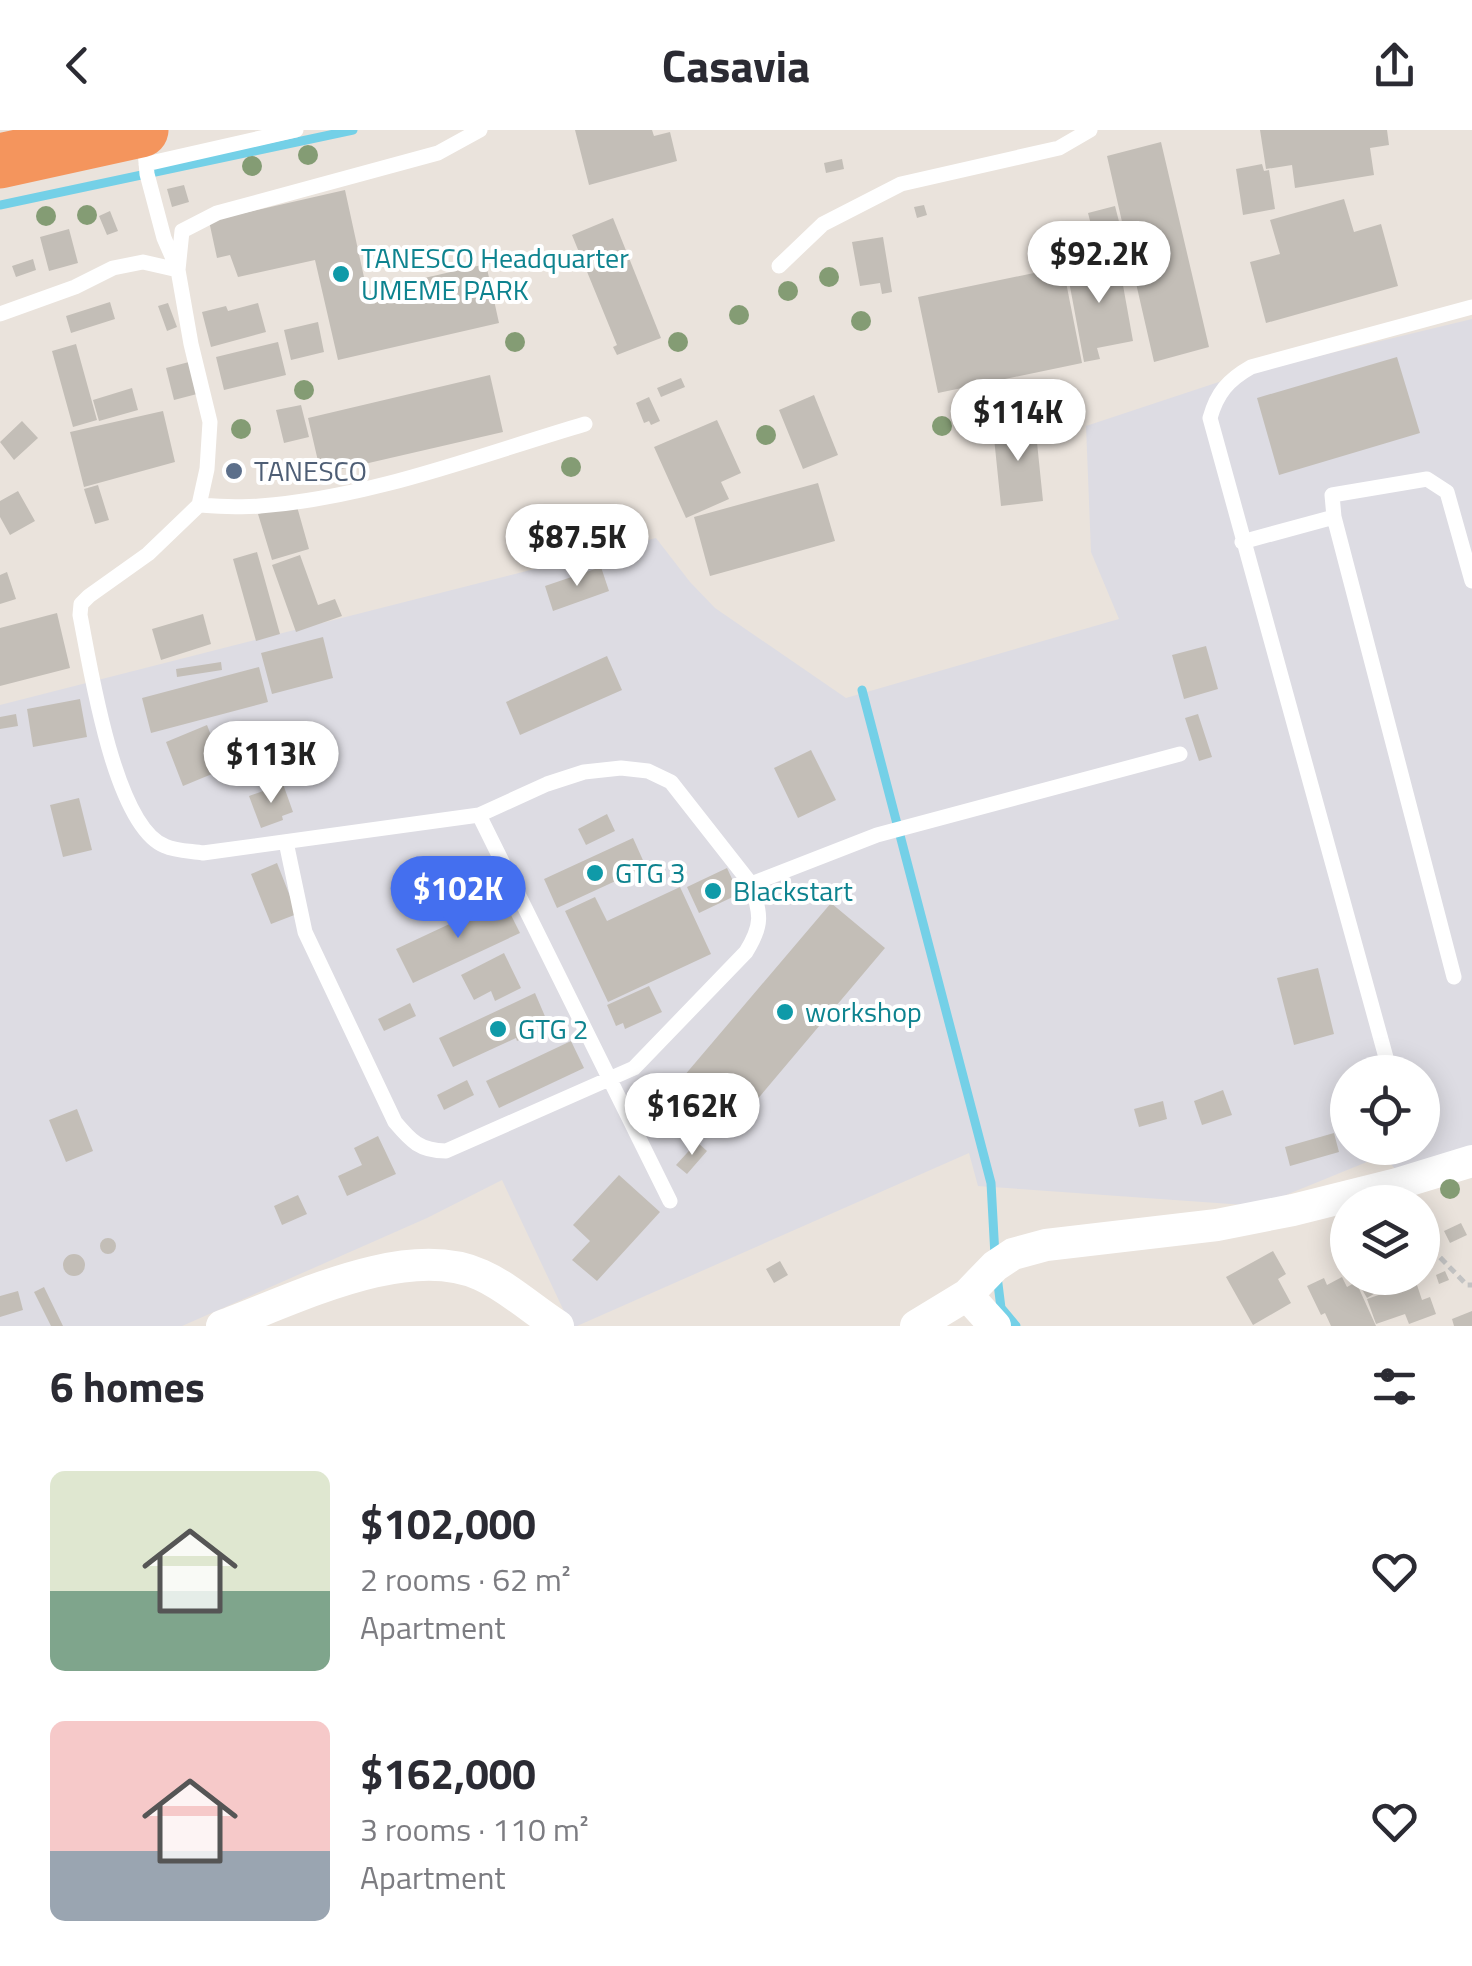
<!DOCTYPE html>
<html lang="en">
<head>
<meta charset="utf-8">
<style>
	:root { --surface:#fff; --page:#f2f2f3; --text:#2b2b33; --muted:#7c7c81; --accent:#446fef }
	body { margin:0; font-family:"Titillium Web",sans-serif; background:var(--page); color:var(--text); height:100vh; display:flex; flex-direction:column; font-size:38px; white-space:nowrap }
	* { box-sizing:border-box; margin:0 }
	p { font-size:32px; color:var(--muted) }
	.icon { flex:none; width:55px; height:55px; fill:none; stroke:currentColor; stroke-width:2; stroke-linecap:round; stroke-linejoin:round }
	.map { position:relative; height:1196px; overflow:hidden }
	.drawer { display:flex; flex-direction:column; background:var(--surface); flex:1 }
	.drawer>* { flex:none }
	.tools { position:absolute; left:1330px; top:925px; display:grid; gap:20px }
	.tools a { display:grid; place-items:center; width:110px; height:110px; border-radius:50%; background:var(--surface); box-shadow:0 5px 25px #0003; font-size:50px }
	.price { position:absolute; translate:-50% -85px; padding:0 22px; border-radius:35px; background:#fff; color:#222; font-size:32px; line-height:65px; filter:drop-shadow(0 2px 5px #0008) }
	.price::after { content:''; position:absolute; left:50%; top:60px; width:30px; height:22px; margin-left:-15px; background:inherit; clip-path:polygon(0 0,100% 0,50% 100%) }
	.price.selected { background:var(--accent); color:#fff }
	ul { padding:0; list-style:none }
	li { display:flex; align-items:center; gap:30px; height:250px; padding:0 50px }
	li span { display:grid; place-items:center; flex:none; width:280px; height:200px; border-radius:15px; color:#555 }
	li>.icon { margin-inline-start:auto }
	span .icon { width:120px; height:120px; fill:#fffc; stroke-width:1 }
	li b { font-size:42px }
	h2 { display:flex; justify-content:space-between; align-items:center; height:120px; padding:0 50px; font-size:42px }
	header { display:flex; justify-content:space-between; align-items:center; height:130px; padding:0 50px; background:var(--surface); font-size:45px; font-weight:700 }
	.map>svg:first-child { display:block }
	.industrial { fill:#dddce3; fill-rule:evenodd }
	.lines { fill:none; stroke-linecap:round; stroke-linejoin:round }
	.stream { stroke:#74d0e7; stroke-width:9 }
	.building { fill:#c3beb7 }
	.path { stroke:#c3c3c3; stroke-width:5; stroke-dasharray:8 5; stroke-linecap:butt }
	.lane { stroke:#fff; stroke-width:15 }
	.street { stroke:#fff; stroke-width:32 }
	.highway { stroke:#f4955d; stroke-width:55 }
	.tree { fill:#849c74 }
	.culture-dot { fill:#0f9aa8; stroke:#fff; stroke-width:4 }
	.service-dot { fill:#5c6f8a; stroke:#fff; stroke-width:4 }
	.labels { text-anchor:middle; stroke-width:8; stroke-linejoin:round; paint-order:stroke }
	.culture-label { font-size:28px; fill:#0d838f; stroke:#fff; text-anchor:start }
	.service-label { font-size:28px; fill:#4e5e75; stroke:#fff; text-anchor:start }
</style>
</head>
<body>
<header><svg class="icon" aria-label="back" viewBox="0 0 24 24"><path d="M15 5l-7 7 7 7"/></svg>Casavia<svg class="icon" aria-label="share" viewBox="0 0 24 24"><path d="M12 15V3M7 8l5-5 5 5M5 13v7h14v-7"/></svg></header>
<div class="map">
<svg width="1472" height="1196" viewBox="0 0 1472 1196">
	<rect width="100%" height="100%" fill="#eae3dc"/>
	<path class="industrial" d="M1472,189V1017L1395,1039L1384,1025L1259,1076L978,1056L969,1023L577,1196H571L502,1050L427,1088L182,1196H0V575L656,408L690,452L715,478L846,568L1119,489L1091,422L1086,296L1240,245ZM1348,942H1422V1018H1348Z"/>
	<g class="lines">
		<path class="stream" d="M0,75L353,0
			M862,560L991,1053L995,1126
			M997,1146L1001,1178L1016,1196"/>
	</g>
	<path class="building" d="M575,0H652L654,6L670,2L677,31L589,55Z
		M1260,0H1387L1389,15L1370,18L1374,45L1295,58L1292,35L1266,39Z
		M1161,12L1209,217L1154,232L1107,26Z
		M842,29L844,39L826,43L824,33Z
		M1262,34L1264,41L1269,40L1275,79L1243,85L1236,39Z
		M184,55L189,72L172,77L167,59Z
		M345,60L367,161L486,134L499,193L338,230L315,130L238,147L230,125L217,128L209,91Z
		M1344,69L1354,102L1381,94L1398,156L1266,193L1250,132L1280,124L1270,90Z
		M924,75L927,85L917,88L914,77Z
		M1115,76L1123,107L1096,114L1088,83Z
		M110,81L118,101L107,105L99,86Z
		M613,88L661,208L617,225L613,217L617,215L572,105Z
		M69,99L78,133L49,141L40,107Z
		M883,107L892,162L882,164L880,153L860,156L852,112Z
		M1107,127L1108,136L1119,133L1133,211L1097,218L1100,229L1084,232L1066,135Z
		M33,129L36,140L16,147L12,136Z
		M1063,137L1082,233L938,263L918,167Z
		M110,172L115,189L71,203L66,186Z
		M168,173L177,197L167,201L158,176Z
		M258,173L266,202L211,217L202,182L226,176L228,181Z
		M318,192L324,222L291,230L284,200Z
		M278,212L286,245L224,260L216,227Z
		M76,214L97,290L73,297L52,221Z
		M1397,227L1420,303L1279,345L1257,268Z
		M189,232L197,264L174,270L166,238Z
		M490,245L503,302L321,344L308,288Z
		M681,248L685,257L661,267L657,258Z
		M132,258L138,280L99,291L93,270Z
		M814,265L838,325L803,339L779,280Z
		M649,267L660,291L651,295L649,291L644,293L636,273Z
		M301,275L309,307L284,313L276,280Z
		M163,281L175,332L84,357L70,302Z
		M717,290L741,343L721,352L729,369L686,388L654,317Z
		M22,291L38,308L14,330L0,312Z
		M1035,293L1043,371L1001,376L993,298Z
		M818,353L835,411L710,446L694,387Z
		M98,355L109,390L95,394L84,359Z
		M18,361L35,391L10,405L0,387V371Z
		M296,373L309,419L272,430L258,384Z
		M257,422L280,504L256,511L233,429Z
		M300,425L318,475L335,469L342,486L296,502L272,435Z
		M601,437L609,461L553,481L545,456Z
		M7,442L16,469L0,474V445Z
		M57,483L70,538L0,556V498Z
		M203,484L211,514L161,530L152,499Z
		M323,507L333,548L272,564L261,523Z
		M1206,516L1218,559L1184,569L1172,525Z
		M607,526L622,560L520,605L506,572Z
		M221,532L222,540L177,547L176,539Z
		M259,537L268,572L151,603L142,568Z
		M80,569L87,607L33,617L27,579Z
		M16,584L18,596L0,599V587Z
		M1198,584L1212,627L1199,631L1185,588Z
		M207,595L224,639L183,656L166,612Z
		M811,620L836,670L798,688L774,638Z
		M283,654L293,682L282,686L283,690L261,698L249,666Z
		M79,668L92,720L63,727L50,675Z
		M607,684L615,701L586,715L578,699Z
		M633,708L646,737L557,778L544,749Z
		M465,732L484,768L455,782L449,771L433,778L420,755Z
		M277,733L297,784L271,794L251,744Z
		M727,738L739,764L699,783L687,757Z
		M680,757L711,824L608,872L565,781L595,767L607,791Z
		M503,769L520,803L413,853L396,819Z
		M831,773L885,818L739,991L684,946Z
		M504,823L521,858L495,871L491,861L474,870L461,845Z
		M1318,838L1334,904L1294,915L1277,848Z
		M649,856L662,882L625,899L623,893L616,896L607,875Z
		M535,863L547,891L536,896L538,901L517,911L516,908L453,937L439,908Z
		M410,873L416,886L384,901L378,889Z
		M571,911L584,938L499,978L486,951Z
		M467,950L474,965L444,980L437,965Z
		M1223,960L1232,985L1202,995L1194,971Z
		M1163,971L1167,989L1139,997L1134,979Z
		M77,979L93,1021L66,1032L49,990Z
		M1334,1003L1339,1022L1290,1036L1285,1017Z
		M378,1006L396,1044L347,1066L338,1046L362,1035L354,1018Z
		M697,1012L707,1021L687,1044L676,1035Z
		M619,1045L660,1082L597,1151L572,1130L590,1111L573,1095Z
		M298,1065L307,1084L282,1095L274,1076Z
		M1461,1093L1467,1105L1450,1113L1444,1101Z
		M100 1116a8 8 0 1 1 16 0a8 8 0 1 1-16 0Z
		M1273,1121L1286,1144L1278,1149L1291,1173L1253,1195L1226,1147Z
		M63 1135a11 11 0 1 1 22 0a11 11 0 1 1-22 0Z
		M780,1131L788,1145L774,1153L766,1139Z
		M1445,1141L1449,1150L1439,1154L1436,1145Z
		M1342,1147L1347,1157L1356,1152L1376,1196H1331L1325,1183L1321,1185L1307,1156L1324,1148L1327,1155Z
		M1361,1148L1379,1150L1384,1148L1389,1155L1367,1168L1357,1151Z
		M1416,1152L1422,1170L1430,1167L1436,1184L1409,1194L1405,1184L1376,1194L1367,1169Z
		M44,1157L63,1196H51L34,1162Z
		M18,1161L23,1180L0,1187V1166Z
		M1472,1181V1196H1454L1452,1189Z"/>
	<g class="lines">
		<path class="path" d="M1422,1109L1467,1155H1472"/>
		<path class="lane" d="M144,9L147,44L164,108L178,140L191,214L210,292L207,339L199,375L148,424L89,466L81,474L80,485C90,535 114,696 165,716C176,721 191,721 203,723L479,685L547,654L584,642L621,638L648,641L671,652L751,754L877,705L1180,624
			M146,34L296,0
			M779,136L823,94L901,54L1059,18L1090,0
			M0,184L75,157L113,138L143,132L178,140L182,101L217,83L438,23L480,0
			M199,375C219,376 240,378 260,376C370,368 480,325 585,294
			M1242,412L1334,387
			M479,685L670,1071
			M286,712L305,802L395,992C411,1011 420,1021 446,1021L634,938L746,822C763,795 761,784 751,754
			M1454,847L1334,387L1332,365L1427,349L1447,362L1472,451
			M1390,942L1210,288C1217,263 1228,250 1251,237L1472,177"/>
		<path class="street" d="M967,1165L995,1196
			M222,1196C293,1170 407,1111 481,1145C508,1157 533,1180 558,1196
			M916,1196L967,1165L995,1136L1013,1124L1046,1115L1217,1095L1293,1080L1397,1054L1472,1031"/>
		<path class="highway" d="M0,31L141,0"/>
	</g>
	<g class="tree">
		<circle cx="308" cy="25" r="10"/>
		<circle cx="252" cy="36" r="10"/>
		<circle cx="87" cy="85" r="10"/>
		<circle cx="46" cy="86" r="10"/>
		<circle cx="829" cy="147" r="10"/>
		<circle cx="788" cy="161" r="10"/>
		<circle cx="739" cy="185" r="10"/>
		<circle cx="861" cy="191" r="10"/>
		<circle cx="515" cy="212" r="10"/>
		<circle cx="678" cy="212" r="10"/>
		<circle cx="304" cy="260" r="10"/>
		<circle cx="1005" cy="277" r="10"/>
		<circle cx="942" cy="296" r="10"/>
		<circle cx="241" cy="299" r="10"/>
		<circle cx="766" cy="305" r="10"/>
		<circle cx="571" cy="337" r="10"/>
		<circle cx="1450" cy="1059" r="10"/>
	</g>
	<g class="culture-dot">
		<circle cx="341" cy="144" r="10"/>
		<circle cx="595" cy="743" r="10"/>
		<circle cx="713" cy="761" r="10"/>
		<circle cx="785" cy="882" r="10"/>
		<circle cx="498" cy="899" r="10"/>
	</g>
	<circle class="service-dot" cx="234" cy="341" r="10"/>
	<g class="labels">
		<g class="culture-label">
			<text x="361" y="138">TANESCO Headquarter<tspan x="361" dy="32">UMEME PARK</tspan></text>
			<text x="615" y="753">GTG 3</text>
			<text x="733" y="771">Blackstart</text>
			<text x="805" y="892">workshop</text>
			<text x="518" y="909">GTG 2</text>
		</g>
		<g class="service-label">
			<text x="254" y="351">TANESCO</text>
		</g>
	</g>
</svg>
<div class="tools">
<a><svg class="icon" aria-label="locate" viewBox="0 0 24 24"><circle cx="12" cy="12" r="6"/><path d="M12 2v4M12 18v4M2 12h4M18 12h4"/></svg></a>
<a><svg class="icon" aria-label="layers" viewBox="0 0 24 24"><path d="M12 4l9 5-9 5-9-5zM3 14l9 5 9-5"/></svg></a>
</div>
<b class="price" style="left:1099px;top:176px">$92.2K</b>
<b class="price" style="left:1018px;top:334px">$114K</b>
<b class="price" style="left:577px;top:459px">$87.5K</b>
<b class="price" style="left:271px;top:676px">$113K</b>
<b class="price selected" style="left:458px;top:811px">$102K</b>
<b class="price" style="left:692px;top:1028px">$162K</b>
</div>
<section class="drawer">
<h2>6 homes<svg class="icon" aria-label="filters" viewBox="0 0 24 24"><path d="M4 7h16M4 17h16"/><circle cx="9" cy="7" r="2"/><circle cx="15" cy="17" r="2"/></svg></h2>
<ul>
<li><span style="background:linear-gradient(#dfe7d0 60%,#7fa58c 0)"><svg class="icon" aria-label="home" viewBox="0 0 24 24"><path d="M3 11l9-7 9 7M6 9v11h12V9"/></svg></span><div><b>$102,000</b><p>2 rooms · 62 m²</p><p>Apartment</p></div><svg class="icon" aria-label="heart" viewBox="0 0 24 24"><path d="M12 20l-8-8c-3-5 5-10 8-4 3-6 11-1 8 4z"/></svg></li>
<li><span style="background:linear-gradient(#f6c9c9 65%,#9aa5b1 0)"><svg class="icon" aria-label="home" viewBox="0 0 24 24"><path d="M3 11l9-7 9 7M6 9v11h12V9"/></svg></span><div><b>$162,000</b><p>3 rooms · 110 m²</p><p>Apartment</p></div><svg class="icon" aria-label="heart" viewBox="0 0 24 24"><path d="M12 20l-8-8c-3-5 5-10 8-4 3-6 11-1 8 4z"/></svg></li>
</ul>
</section>
</body>
</html>
